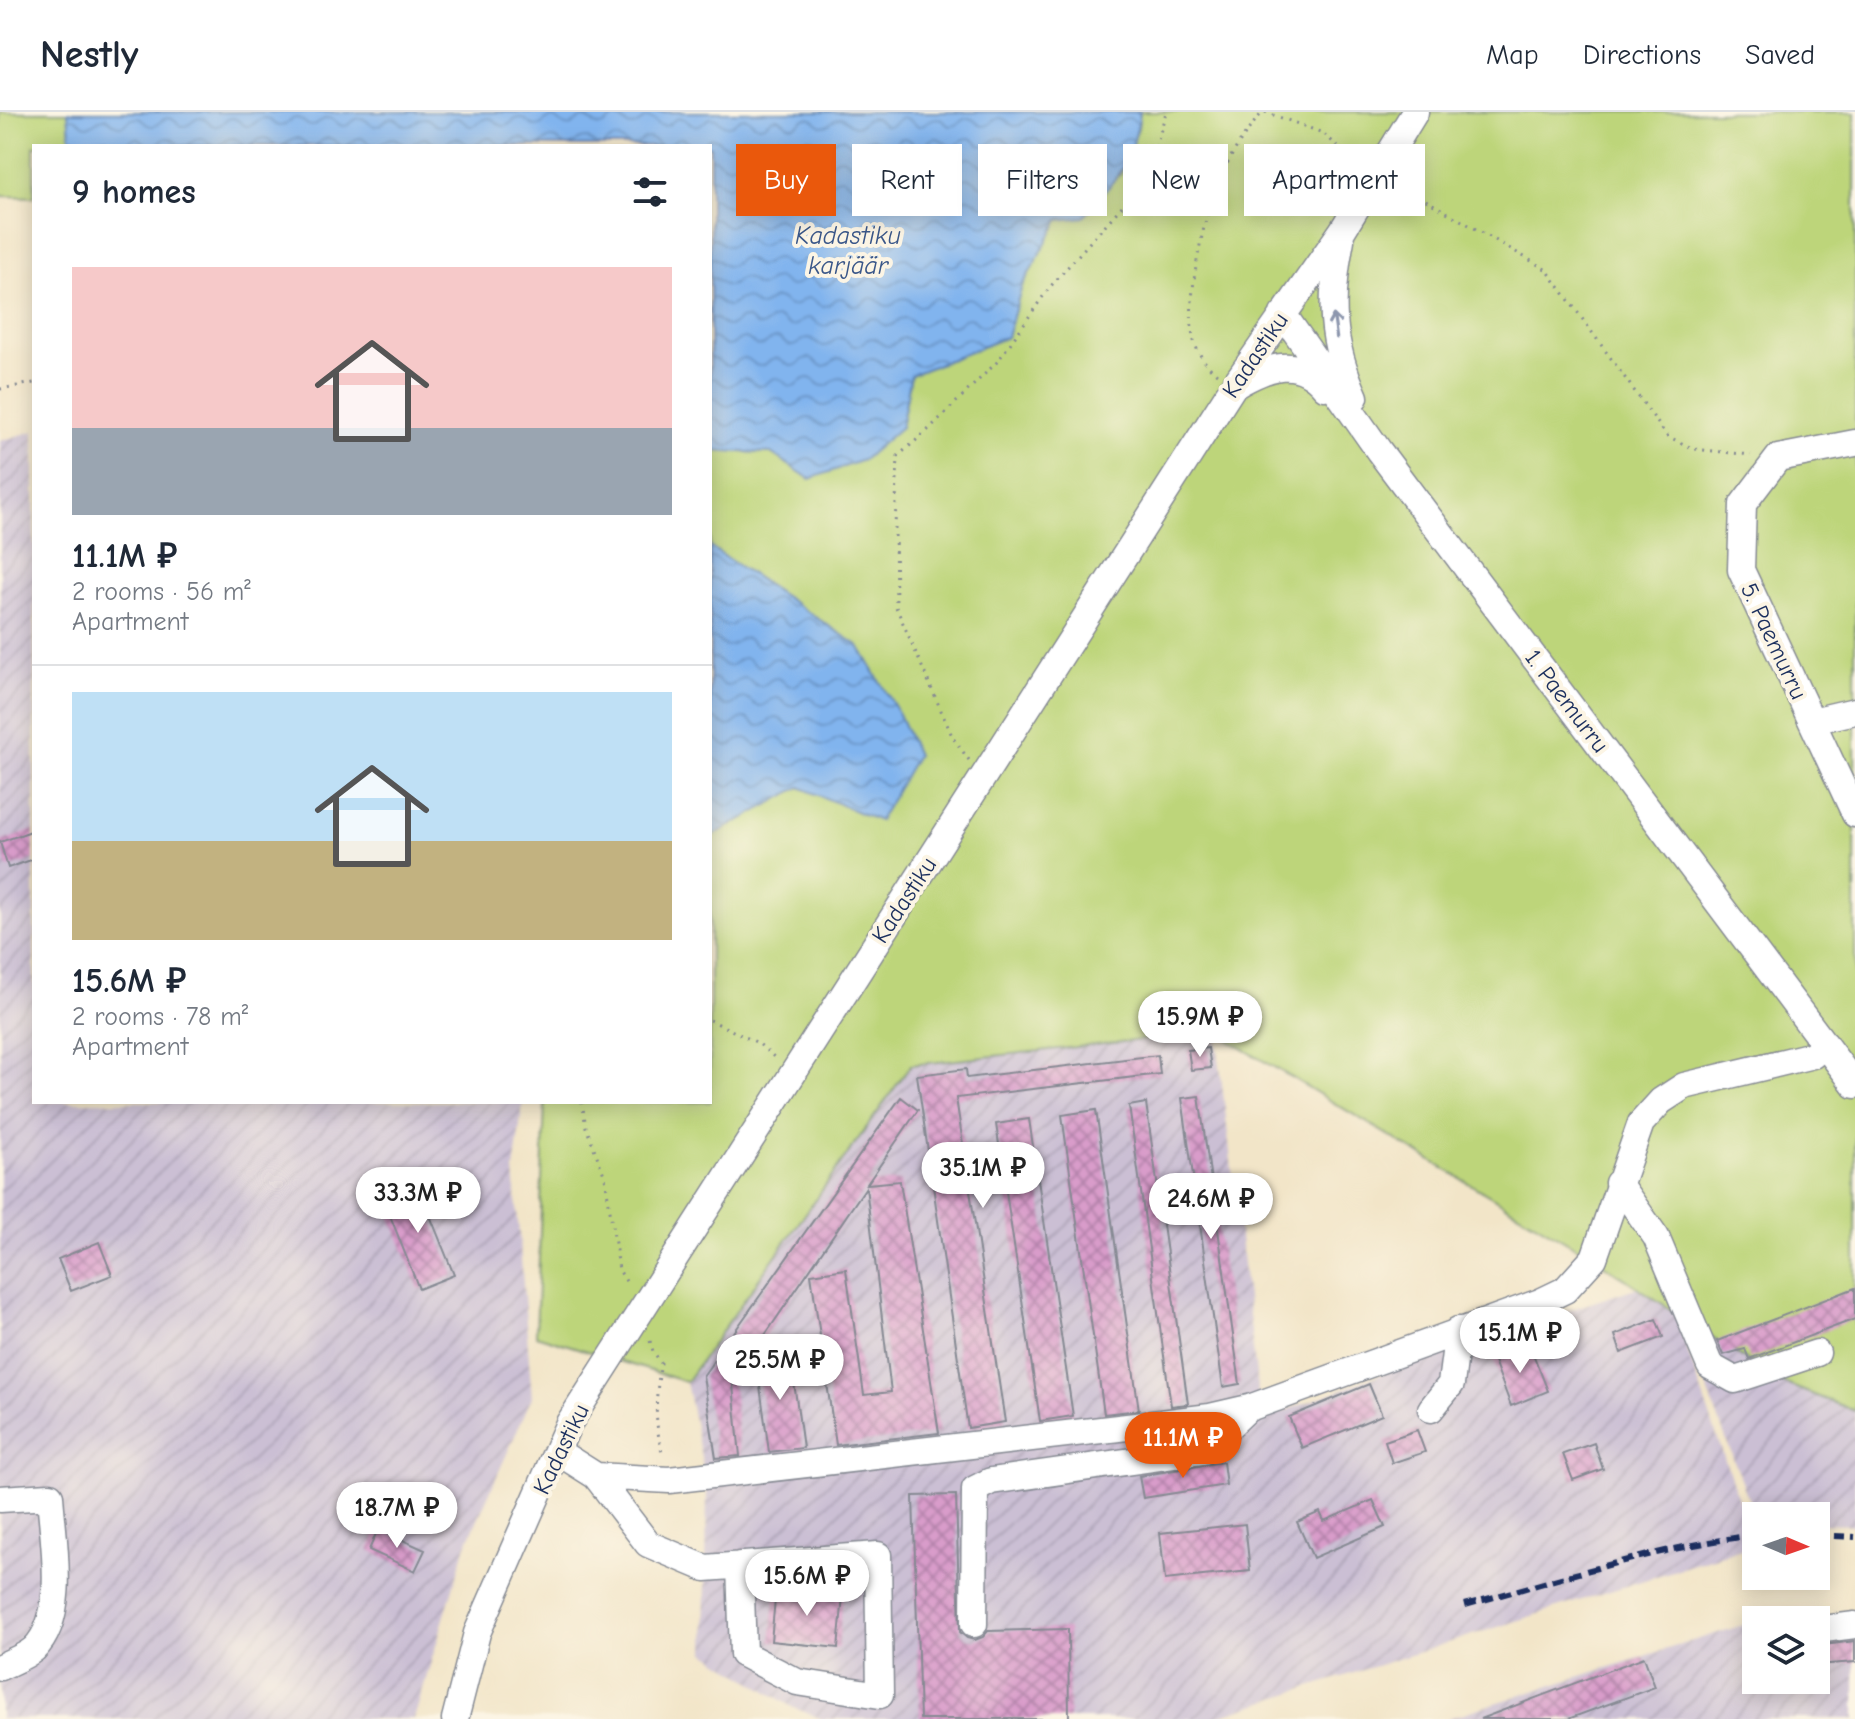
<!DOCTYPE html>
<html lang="en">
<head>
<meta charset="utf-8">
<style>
	:root { --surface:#fff; --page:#f2f2f3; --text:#1f2937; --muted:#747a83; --line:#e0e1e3; --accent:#ea580c }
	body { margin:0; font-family:"Comic Neue",sans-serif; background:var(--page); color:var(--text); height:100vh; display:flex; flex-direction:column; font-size:30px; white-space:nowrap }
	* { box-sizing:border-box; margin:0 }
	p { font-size:26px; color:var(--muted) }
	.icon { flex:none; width:44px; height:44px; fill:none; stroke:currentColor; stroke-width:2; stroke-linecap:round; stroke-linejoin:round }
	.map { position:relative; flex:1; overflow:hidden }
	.details { position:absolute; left:32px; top:32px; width:680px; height:960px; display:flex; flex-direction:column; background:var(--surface); border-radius:0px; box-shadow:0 4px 20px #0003 }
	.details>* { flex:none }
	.banner { position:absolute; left:736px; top:32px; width:760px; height:72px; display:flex; gap:16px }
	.needle { width:52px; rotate:92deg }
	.fabs { position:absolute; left:1742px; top:1390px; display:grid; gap:16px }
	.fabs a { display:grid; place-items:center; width:88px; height:88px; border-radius:0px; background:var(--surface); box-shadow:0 4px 20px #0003; font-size:40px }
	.price { position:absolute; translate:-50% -68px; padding:0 18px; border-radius:28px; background:#fff; color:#222; font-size:26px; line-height:52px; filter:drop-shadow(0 2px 4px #0008) }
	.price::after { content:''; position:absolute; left:50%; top:48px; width:24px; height:18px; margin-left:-12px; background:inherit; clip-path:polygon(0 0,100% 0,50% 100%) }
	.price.active { background:var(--accent); color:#fff }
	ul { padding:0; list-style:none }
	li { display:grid; align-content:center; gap:16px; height:424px; padding:0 40px }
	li+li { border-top:2px solid var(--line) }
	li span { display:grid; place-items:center; height:248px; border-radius:0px; color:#555 }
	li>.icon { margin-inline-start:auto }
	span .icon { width:144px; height:144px; fill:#fffc; stroke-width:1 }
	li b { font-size:34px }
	h2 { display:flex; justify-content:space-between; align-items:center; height:96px; padding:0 40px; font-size:34px }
	.chip { padding:0 28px; border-radius:0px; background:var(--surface); box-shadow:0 4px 20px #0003; font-size:28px; line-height:72px }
	.chip.active { background:var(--accent); color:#fff }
	header { display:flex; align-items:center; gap:48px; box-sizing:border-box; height:112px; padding:0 40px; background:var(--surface); border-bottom:2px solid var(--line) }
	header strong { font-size:38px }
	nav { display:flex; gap:44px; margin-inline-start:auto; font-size:28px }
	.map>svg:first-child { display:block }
	.industrial { fill:url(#industrial-furrows) }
	.grass { fill:#bdd57a; stroke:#6c826c; stroke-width:2 }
	.water { fill:url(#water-waves); stroke:#4e72a6; stroke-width:2 }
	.building { fill:url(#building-cross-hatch) }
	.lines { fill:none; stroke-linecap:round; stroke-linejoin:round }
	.minor-casing { stroke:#868a93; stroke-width:29 }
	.path { stroke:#868a93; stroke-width:3; stroke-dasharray:2 6; stroke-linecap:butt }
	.minor { stroke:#fff; stroke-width:26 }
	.rail { stroke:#1b2f5e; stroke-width:6; stroke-dasharray:12 6; stroke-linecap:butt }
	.oneway { stroke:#8d97ae }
	.labels { text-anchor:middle; stroke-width:8; stroke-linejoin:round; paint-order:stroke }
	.street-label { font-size:24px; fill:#1b2f5e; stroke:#fcf5e5 }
	.water-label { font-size:26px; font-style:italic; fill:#3a5789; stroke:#fcf5e5 }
</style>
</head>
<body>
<header>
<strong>Nestly</strong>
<nav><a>Map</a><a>Directions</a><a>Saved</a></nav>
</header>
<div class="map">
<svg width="1855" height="1607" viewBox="0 0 1855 1607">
	<defs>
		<pattern id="industrial-furrows" width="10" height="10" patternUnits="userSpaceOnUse" patternTransform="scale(2)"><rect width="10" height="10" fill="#cbbfd4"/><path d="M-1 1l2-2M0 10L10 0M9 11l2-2" fill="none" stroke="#aea4b8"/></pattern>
		<pattern id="water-waves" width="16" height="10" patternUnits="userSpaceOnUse" patternTransform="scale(2)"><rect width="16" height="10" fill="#81b4ee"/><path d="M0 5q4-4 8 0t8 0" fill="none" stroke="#6993c4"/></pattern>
		<pattern id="building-cross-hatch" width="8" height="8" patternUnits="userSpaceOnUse" patternTransform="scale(2)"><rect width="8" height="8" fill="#d99cca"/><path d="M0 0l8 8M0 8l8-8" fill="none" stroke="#af80a7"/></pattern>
	</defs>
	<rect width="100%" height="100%" fill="#fcf5e5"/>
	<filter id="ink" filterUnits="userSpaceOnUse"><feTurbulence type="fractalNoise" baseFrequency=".0125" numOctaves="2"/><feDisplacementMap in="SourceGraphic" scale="16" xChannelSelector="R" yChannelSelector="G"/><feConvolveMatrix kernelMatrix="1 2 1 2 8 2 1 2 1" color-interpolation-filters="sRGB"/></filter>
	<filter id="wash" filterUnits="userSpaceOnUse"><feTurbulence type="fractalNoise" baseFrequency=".006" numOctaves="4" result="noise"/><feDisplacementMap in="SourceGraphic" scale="32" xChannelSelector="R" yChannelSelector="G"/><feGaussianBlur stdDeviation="1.8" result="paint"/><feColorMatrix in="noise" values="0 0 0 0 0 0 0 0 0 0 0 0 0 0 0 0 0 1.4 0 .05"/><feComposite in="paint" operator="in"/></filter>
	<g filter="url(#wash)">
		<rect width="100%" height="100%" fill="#f2e5c8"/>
		<path class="industrial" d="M34,319V990H523L514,1058L532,1285L465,1436L414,1607H0V329Z
			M1216,920L1261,1305L1277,1302L1418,1248L1663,1167L1754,1433L1210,1607H822L792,1595L705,1540L707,1375L686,1270L911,953Z
			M1855,1174V1413L1816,1412V1404H1756V1407L1691,1234Z
			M1756,1509V1568H1816V1527L1855,1522V1607H1445Z"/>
		<path class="grass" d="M0,0H68L71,34H34V85L0,84Z
			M1140,0H1855V1299L1778,1269L1594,1146L1215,920L911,953L686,1270L536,1223L545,990H710V725L800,675L879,709L859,534L710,435V339L771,341L810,367L901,315L911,263L1007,225L1022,174L1059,108L1121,62L1138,16Z"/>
		<path class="water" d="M68,0H1140C1134,48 1114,70 1084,105L1059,108L1022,174L1007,225L911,263L901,315L863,348L810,367L771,341L710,339V34H71Z
			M710,435L859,534L899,602L917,643L879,709L800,675L710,725Z"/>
		<g id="blocks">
			<path class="building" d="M34,718V747L8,756L0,730Z
				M1208,936L1211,956L1191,958L1188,938Z
				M1158,943L1160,962L956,986L1005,1310L968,1316L917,963L966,957L967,966Z
				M1199,984L1240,1272L1223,1275L1182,986Z
				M901,985L918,998L867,1072L900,1069L939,1321L836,1333L811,1162L846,1157L864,1283L891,1280L866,1075L761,1229L729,1233L740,1344L716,1346L703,1264Z
				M1146,991L1188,1292L1171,1294L1129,994Z
				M1096,998L1139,1298L1104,1302L1062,1003Z
				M1029,1007L1073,1304L1040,1309L996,1012Z
				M416,1069L454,1163L419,1177L382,1083Z
				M99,1130L112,1163L71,1179L58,1147Z
				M1855,1176V1207L1749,1247L1745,1237L1723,1243L1717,1229Z
				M1656,1207L1663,1225L1621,1241L1615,1223Z
				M1529,1232L1548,1279L1511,1294L1493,1246Z
				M790,1241L803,1336L769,1340L756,1245Z
				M1369,1272L1382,1303L1302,1336L1289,1305Z
				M1417,1318L1425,1340L1392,1351L1385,1329Z
				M1594,1331L1603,1357L1573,1368L1563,1342Z
				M1223,1350L1226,1373L1143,1386L1139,1364Z
				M956,1383L960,1520L967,1526L975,1528L983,1525L988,1519L1068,1517L1069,1607H920L913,1384Z
				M1373,1388L1385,1415L1313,1446L1297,1410L1320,1400L1324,1409Z
				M1245,1412L1250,1459L1165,1468L1160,1421Z
				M378,1417L425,1438L415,1459L369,1438Z
				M776,1477L843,1484L838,1536L771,1529Z
				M1855,1529V1550L1816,1553V1534Z
				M1644,1545L1655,1575L1568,1607H1480Z"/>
		</g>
	</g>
	<g filter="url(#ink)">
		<use href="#blocks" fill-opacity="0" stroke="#868a93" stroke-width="2"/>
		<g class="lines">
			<defs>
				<path id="minor" d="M1341,128C1329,188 1330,229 1355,285
					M1283,202L1379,339L1855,973
					M1236,273C1267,255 1298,242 1325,275
					M1855,331L1778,346L1743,392L1741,458L1855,702
					M1812,609L1855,599
					M1618,1071L1656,1125L1710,1254L1735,1268L1817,1241
					M1540,1190L1555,1226
					M1431,1297L1451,1272L1458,1218
					M558,1340L596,1364L669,1368L1153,1312L1210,1305L1249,1296L1540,1190L1565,1178L1594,1146L1641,1011L1661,989L1684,974L1813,943L1825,932
					M596,1364L648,1432L705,1456L878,1443L880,1583L797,1570L743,1542L740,1453
					M0,1387L50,1384C53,1429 68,1504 34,1537C25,1545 10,1550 0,1555
					M974,1512L975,1377L991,1369L1203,1339L1246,1298
					M1816,1518L1855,1513
					M455,1607L477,1521L569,1311L1233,275L1342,119L1415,0"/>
			</defs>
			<use href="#minor" class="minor-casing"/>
			<path class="path" d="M1265,0L1323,21L1345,41L1360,50
				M1398,72L1547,158L1667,324L1694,337L1751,343
				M1217,262C1207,254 1200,245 1195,232C1183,198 1204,101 1219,68C1230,44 1245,20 1263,0
				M0,277L34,271
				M969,648L953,626L896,495L895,415L898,344L928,318L998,249L1049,176L1147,66L1166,0
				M710,908L758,931L775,946
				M582,990L586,1015L605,1065L619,1158L629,1174
				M650,1229L653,1239L661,1251C655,1287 654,1309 663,1345"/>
			<use href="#minor" class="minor"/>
			<path class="rail" d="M1816,1423L1855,1425
				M1465,1493C1561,1467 1657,1435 1756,1423"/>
		</g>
		<defs><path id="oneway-shaft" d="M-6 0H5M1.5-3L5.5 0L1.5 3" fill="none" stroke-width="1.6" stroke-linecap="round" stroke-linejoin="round" transform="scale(2)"/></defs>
		<use class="oneway" href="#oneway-shaft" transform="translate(1335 214) rotate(-98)"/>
	</g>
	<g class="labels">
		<g class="street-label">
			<text transform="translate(1255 243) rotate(-56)" y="8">Kadastiku</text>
			<text transform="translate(1774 529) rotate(65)" y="8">5. Paemurru</text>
			<text transform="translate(1567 589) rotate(53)" y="8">1. Paemurru</text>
			<text transform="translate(904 788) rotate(-57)" y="8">Kadastiku</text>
			<text transform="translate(561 1337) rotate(-64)" y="8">Kadastiku</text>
		</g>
		<g class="water-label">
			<text x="848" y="132">Kadastiku<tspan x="848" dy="30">karjäär</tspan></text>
		</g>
	</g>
</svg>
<div class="fabs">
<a><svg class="needle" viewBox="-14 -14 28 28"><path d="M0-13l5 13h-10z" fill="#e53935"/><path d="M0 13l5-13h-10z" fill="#747a83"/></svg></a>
<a><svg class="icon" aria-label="layers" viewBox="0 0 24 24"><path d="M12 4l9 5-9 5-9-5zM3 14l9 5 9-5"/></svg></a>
</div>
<b class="price" style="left:1200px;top:947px">15.9M ₽</b>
<b class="price" style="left:983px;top:1098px">35.1M ₽</b>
<b class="price" style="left:418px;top:1123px">33.3M ₽</b>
<b class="price" style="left:1211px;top:1129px">24.6M ₽</b>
<b class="price" style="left:1520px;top:1263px">15.1M ₽</b>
<b class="price" style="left:780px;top:1290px">25.5M ₽</b>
<b class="price active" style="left:1183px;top:1368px">11.1M ₽</b>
<b class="price" style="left:397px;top:1438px">18.7M ₽</b>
<b class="price" style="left:807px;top:1506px">15.6M ₽</b>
<div class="banner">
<a class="chip active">Buy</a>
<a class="chip">Rent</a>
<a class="chip">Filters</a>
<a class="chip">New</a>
<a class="chip">Apartment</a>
</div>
<section class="details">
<h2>9 homes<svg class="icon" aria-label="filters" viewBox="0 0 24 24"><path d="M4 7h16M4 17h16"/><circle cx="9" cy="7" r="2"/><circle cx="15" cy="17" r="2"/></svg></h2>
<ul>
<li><span style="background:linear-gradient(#f6c9c9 65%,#9aa5b1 0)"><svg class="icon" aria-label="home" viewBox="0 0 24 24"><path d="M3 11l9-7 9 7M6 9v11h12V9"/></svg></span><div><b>11.1M ₽</b><p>2 rooms · 56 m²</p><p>Apartment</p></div></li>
<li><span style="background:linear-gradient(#bfe0f5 60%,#c2b280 0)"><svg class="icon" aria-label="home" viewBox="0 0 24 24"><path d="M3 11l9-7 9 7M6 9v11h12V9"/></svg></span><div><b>15.6M ₽</b><p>2 rooms · 78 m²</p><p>Apartment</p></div></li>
</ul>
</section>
</div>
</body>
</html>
